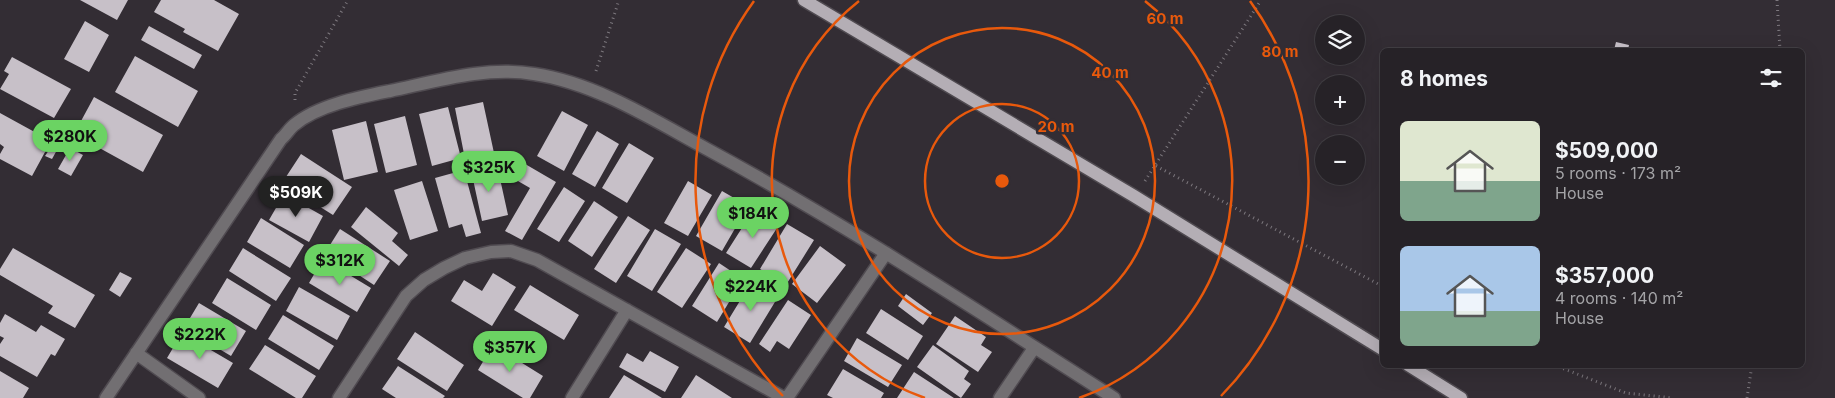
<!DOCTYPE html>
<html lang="en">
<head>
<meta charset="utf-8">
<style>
	:root { --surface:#262227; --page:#322f33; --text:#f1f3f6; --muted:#a4a4a7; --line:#423f44; --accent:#6bd363 }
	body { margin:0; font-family:Inter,sans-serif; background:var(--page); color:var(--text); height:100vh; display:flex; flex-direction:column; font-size:19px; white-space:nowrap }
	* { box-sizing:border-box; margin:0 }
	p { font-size:16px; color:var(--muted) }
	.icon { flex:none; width:28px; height:28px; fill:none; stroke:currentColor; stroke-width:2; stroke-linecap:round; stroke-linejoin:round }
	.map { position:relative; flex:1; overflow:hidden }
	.panel { position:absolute; left:1380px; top:48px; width:425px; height:320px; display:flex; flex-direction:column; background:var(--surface); border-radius:8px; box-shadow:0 5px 20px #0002,0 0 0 1px var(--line) }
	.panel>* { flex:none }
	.fabs { position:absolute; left:1315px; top:15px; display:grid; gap:10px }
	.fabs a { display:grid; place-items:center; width:50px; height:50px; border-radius:50%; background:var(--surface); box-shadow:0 5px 20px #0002,0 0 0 1px var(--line); font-size:25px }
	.price { position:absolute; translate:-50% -42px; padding:0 11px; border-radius:18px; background:var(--accent); color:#111; font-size:16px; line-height:32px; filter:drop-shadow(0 1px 2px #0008) }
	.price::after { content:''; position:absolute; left:50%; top:30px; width:15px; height:11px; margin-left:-8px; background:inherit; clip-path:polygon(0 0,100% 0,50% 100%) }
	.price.selected { background:#222; color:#fff }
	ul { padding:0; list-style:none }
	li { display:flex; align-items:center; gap:15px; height:125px; padding:0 20px }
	li span { display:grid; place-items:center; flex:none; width:140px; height:100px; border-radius:8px; color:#555 }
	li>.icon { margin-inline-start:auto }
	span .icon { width:60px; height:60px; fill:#fffc; stroke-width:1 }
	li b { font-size:21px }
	h2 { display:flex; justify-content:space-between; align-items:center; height:60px; padding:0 20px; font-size:21px }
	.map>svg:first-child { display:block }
	.building { fill:#c7c0c8 }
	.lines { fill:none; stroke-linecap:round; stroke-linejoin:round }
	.minor-casing { stroke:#504b51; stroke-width:15 }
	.major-casing { stroke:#504b51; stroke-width:15 }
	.path { stroke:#7d787e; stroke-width:3; stroke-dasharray:1 4; stroke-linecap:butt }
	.minor { stroke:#726f72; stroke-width:12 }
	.major { stroke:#b4aeb5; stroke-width:12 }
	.ring { fill:none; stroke:#e8590c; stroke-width:2.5 }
	.centre { fill:#e8590c; stroke:#332d34; stroke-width:2.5 }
	.ring-label { font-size:15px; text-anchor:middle; font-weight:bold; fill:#e8590c; stroke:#332d34; stroke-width:5; stroke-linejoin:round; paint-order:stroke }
</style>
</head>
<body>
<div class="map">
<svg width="1835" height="398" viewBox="0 0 1835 398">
	<rect width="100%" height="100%" fill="#332d34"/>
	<path class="building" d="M80,0H128L117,20Z
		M161,0H214L239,14L218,51L183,32L185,29L154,12Z
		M85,21L109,35L89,72L64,59Z
		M149,26L202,55L194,69L141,40Z
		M1616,42L1629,45L1628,50H1614Z
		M135,56L198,91L178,127L115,92Z
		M12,57L71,89L54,118L0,89L9,74L4,71Z
		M94,97L163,135L143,172L74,134Z
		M483,102L494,153L465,159L455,108Z
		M448,107L461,158L432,166L419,114Z
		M562,111L588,125L564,171L537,156Z
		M0,113L51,141L32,176L0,159V154L4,147L0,144Z
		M405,116L417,165L386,173L374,124Z
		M366,121L378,172L344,180L332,130Z
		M597,131L619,144L595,187L572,174Z
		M629,143L654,158L627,203L602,188Z
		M51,147L57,150L52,159L45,156Z
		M70,148L83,155L71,176L58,169Z
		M301,154L352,187L333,215L282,183Z
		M520,161L556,182L522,240L505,231L530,188L511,177Z
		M497,165L508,215L482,221L471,170Z
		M464,170L481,233L466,237L462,224L449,228L435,178Z
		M422,181L438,231L410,240L394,190Z
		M688,181L712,195L688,236L664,223Z
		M564,187L585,201L559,242L537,229Z
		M722,191L748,206L722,251L696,236Z
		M284,194L323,216L309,242L269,220Z
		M594,201L618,217L592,257L568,241Z
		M366,207L398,233L392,241L408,255L399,266L351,227Z
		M754,209L779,225L751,268L726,253Z
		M628,216L650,230L616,283L594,269Z
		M261,218L304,245L290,268L247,242Z
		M787,224L814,240L786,285L760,269Z
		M340,229L390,261L374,285L325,253Z
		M655,229L681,244L652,291L627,276Z
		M820,246L846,265L817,303L792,284Z
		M13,248L95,295L75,328L48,313L53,306L0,275V269Z
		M243,248L291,278L276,301L229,271Z
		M686,248L711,264L682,308L657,292Z
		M323,259L371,288L357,312L309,283Z
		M719,263L743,279L717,322L692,306Z
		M120,272L132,278L120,297L109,290Z
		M493,273L516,287L492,326L451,301L464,280L482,291Z
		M227,278L271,305L256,330L212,303Z
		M752,281L778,297L750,343L724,327Z
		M530,285L579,315L564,340L514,310Z
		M299,287L350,316L337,340L286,311Z
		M906,294L932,313L923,325L898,306Z
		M788,300L811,315L789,349L777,341L770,352L759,344Z
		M199,303L246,331L231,356L184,328Z
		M881,309L923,336L908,360L866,333Z
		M5,314L36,332L41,325L65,339L55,356L51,354L37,377L0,356V344L4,338L0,336V323Z
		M283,315L334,346L319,370L268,339Z
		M955,316L986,337L981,345L992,352L978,372L936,344Z
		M415,332L464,365L447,391L397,359Z
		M182,333L233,363L218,388L167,358Z
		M857,338L902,365L888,387L844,361Z
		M265,345L316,376L302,398H296L249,369Z
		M493,345L543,376L530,398H523L478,370Z
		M933,345L969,371L964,379L971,384L961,398L917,367Z
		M650,351L679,367L665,392L619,367L627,353L643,362Z
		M398,366L445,396L443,398H396L382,389Z
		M843,369L884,393L881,398H833L827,395Z
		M0,371L29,388L23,398H0Z
		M914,372L954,398H897Z
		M624,375L662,398H609Z
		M696,375L732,398H681Z"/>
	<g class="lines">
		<defs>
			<path id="minor" d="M136,353L199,398
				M106,398L281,139C286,135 289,129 294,125C318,105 360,97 390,91C437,81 486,66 534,74C595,83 652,119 705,148C846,224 979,312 1114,398
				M339,398L406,296L424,280L444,268L465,258L491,252L511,251L537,260L784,398
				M572,398L627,310
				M787,398L886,253
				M1000,398L1034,348"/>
			<path id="major" d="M804,0L1134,196L1382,349
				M1408,365L1461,398"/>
		</defs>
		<use href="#minor" class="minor-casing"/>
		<use href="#major" class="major-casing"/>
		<path class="path" d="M1777,0L1780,50
			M596,71L619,0
			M295,100V93L348,0
			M1156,166L1382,286
			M1145,181L1261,0
			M1554,365L1626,393L1673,398
			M1747,398L1752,365"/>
		<use href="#minor" class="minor"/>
		<use href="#major" class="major"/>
	</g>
	<g class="ring">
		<circle cx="1002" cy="181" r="77"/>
		<circle cx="1002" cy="181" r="153"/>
		<path d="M925 398A230 230 0 0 1 859 1M1145 1A230 230 0 0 1 1079 398"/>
		<path d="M783 396A307 307 0 0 1 754 1M1250 1A307 307 0 0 1 1221 396"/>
	</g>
	<circle cx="1002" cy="181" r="8" class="centre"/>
	<g class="ring-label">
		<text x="1165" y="24">60 m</text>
		<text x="1280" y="57">80 m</text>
		<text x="1110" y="78">40 m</text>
		<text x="1056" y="132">20 m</text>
	</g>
</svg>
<div class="fabs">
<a><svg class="icon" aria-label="layers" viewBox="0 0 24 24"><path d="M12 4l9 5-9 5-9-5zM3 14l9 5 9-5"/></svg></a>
<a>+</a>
<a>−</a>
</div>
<b class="price" style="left:70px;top:162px">$280K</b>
<b class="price" style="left:489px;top:193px">$325K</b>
<b class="price selected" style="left:296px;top:218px">$509K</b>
<b class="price" style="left:753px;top:239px">$184K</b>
<b class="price" style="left:340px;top:286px">$312K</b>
<b class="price" style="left:751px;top:312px">$224K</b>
<b class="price" style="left:200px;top:360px">$222K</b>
<b class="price" style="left:510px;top:373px">$357K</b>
<section class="panel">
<h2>8 homes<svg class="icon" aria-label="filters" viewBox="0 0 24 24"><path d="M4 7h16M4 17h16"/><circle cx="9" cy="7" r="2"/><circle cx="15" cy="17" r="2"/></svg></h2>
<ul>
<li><span style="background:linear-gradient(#dfe7d0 60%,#7fa58c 0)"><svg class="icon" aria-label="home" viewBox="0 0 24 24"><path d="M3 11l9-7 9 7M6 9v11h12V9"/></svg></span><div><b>$509,000</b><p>5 rooms · 173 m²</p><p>House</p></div></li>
<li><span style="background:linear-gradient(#a9c7e8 65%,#7fa58c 0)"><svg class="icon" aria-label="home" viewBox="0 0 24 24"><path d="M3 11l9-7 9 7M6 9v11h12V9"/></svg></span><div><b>$357,000</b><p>4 rooms · 140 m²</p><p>House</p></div></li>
</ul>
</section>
</div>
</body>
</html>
